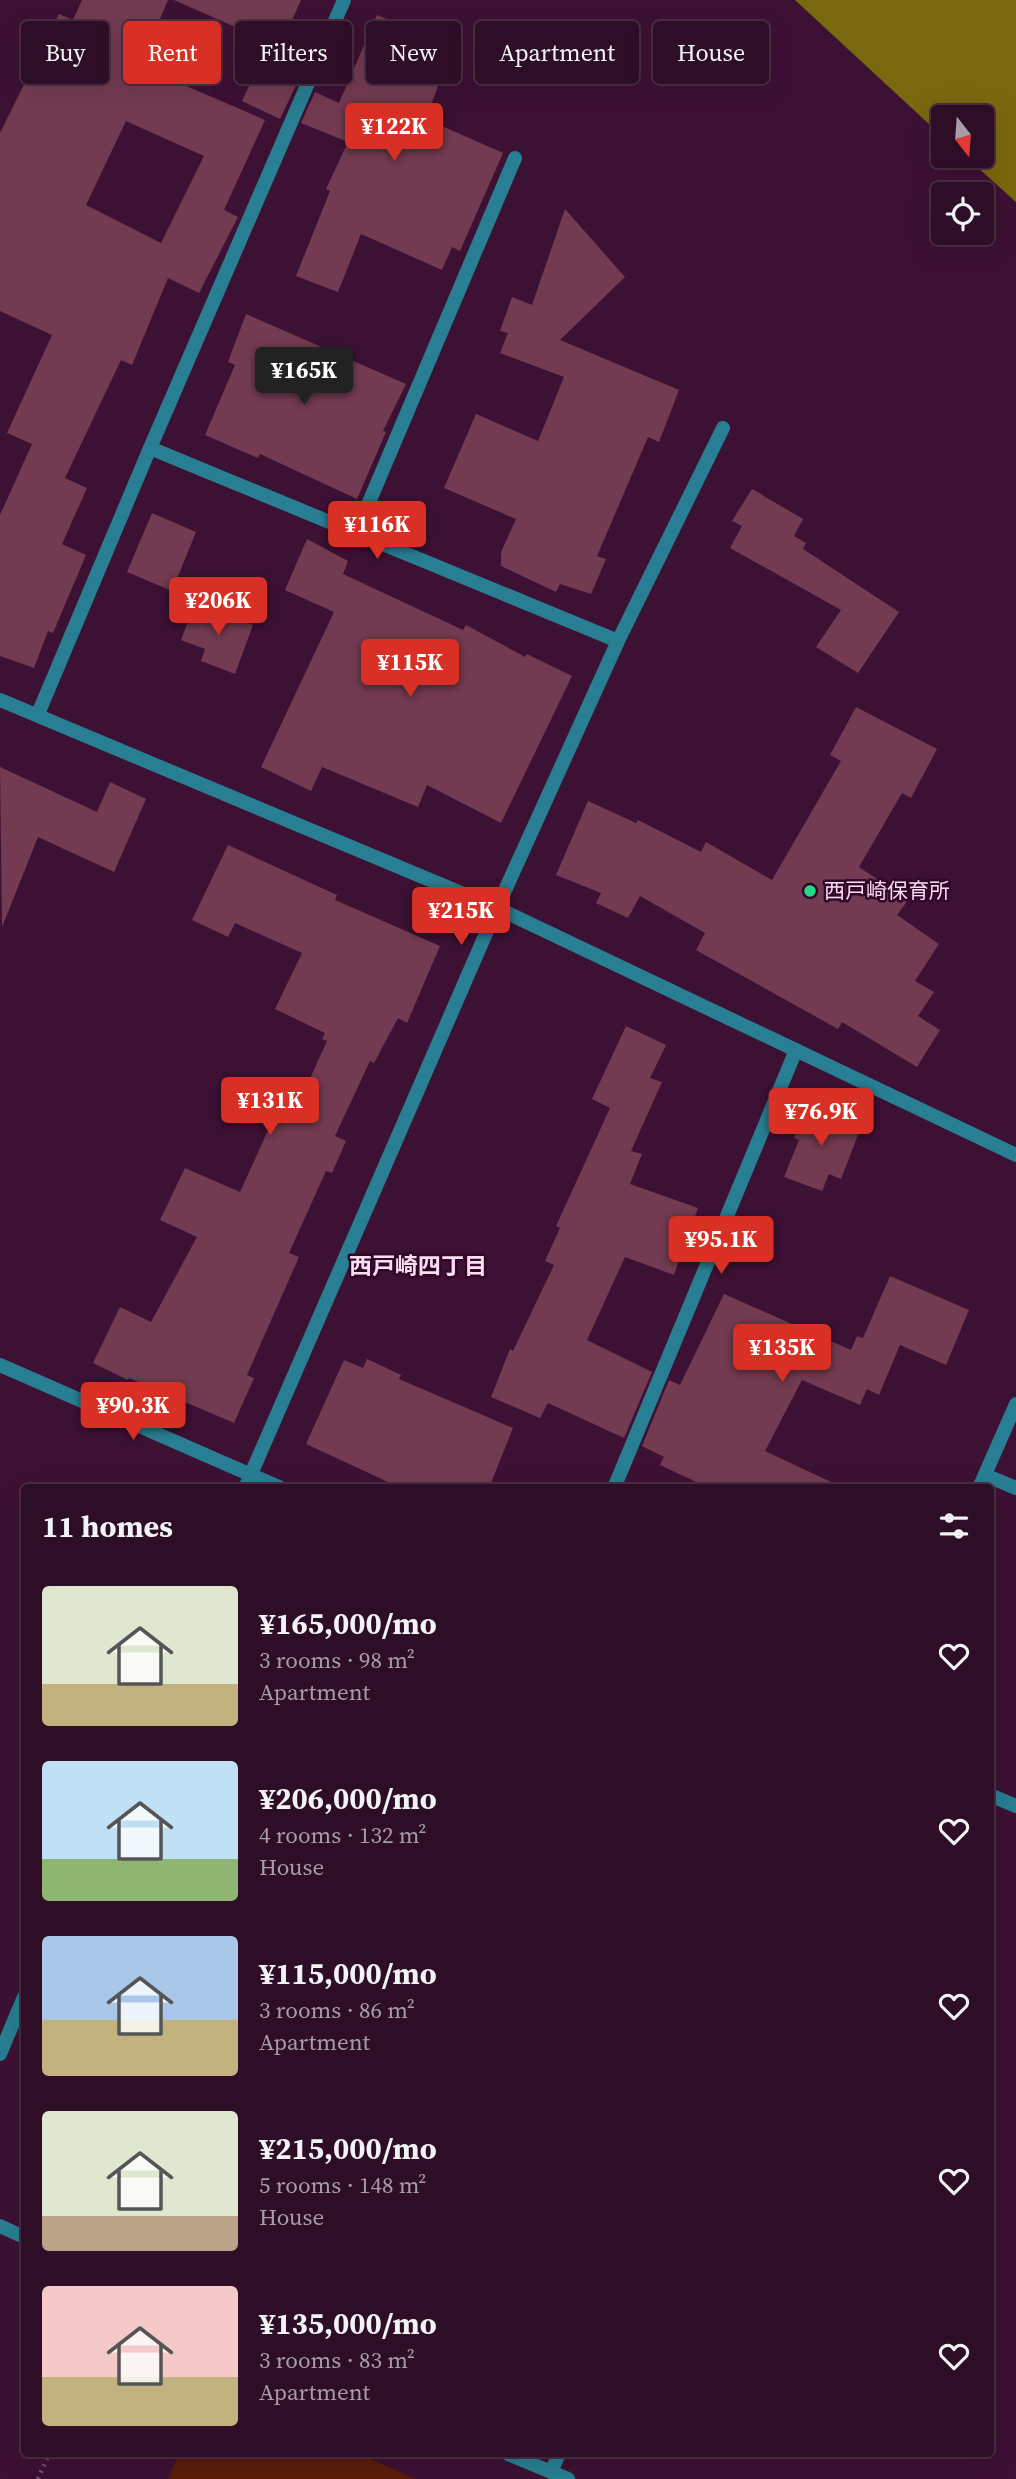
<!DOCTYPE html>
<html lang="en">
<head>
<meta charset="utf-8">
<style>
	:root { --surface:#2e0d27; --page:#3a1b33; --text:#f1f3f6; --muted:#a79ca7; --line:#492d44; --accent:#d93025 }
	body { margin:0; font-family:"Source Serif 4","Noto Sans JP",serif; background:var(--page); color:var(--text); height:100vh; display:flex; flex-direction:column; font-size:26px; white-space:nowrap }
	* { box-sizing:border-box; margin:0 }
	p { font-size:23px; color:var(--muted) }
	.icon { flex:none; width:38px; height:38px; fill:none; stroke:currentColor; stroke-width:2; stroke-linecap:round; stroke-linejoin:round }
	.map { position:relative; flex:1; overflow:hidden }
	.details { position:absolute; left:21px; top:1484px; width:973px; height:973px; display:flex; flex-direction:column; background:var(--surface); border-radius:7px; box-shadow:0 7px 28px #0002,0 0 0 2px var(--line) }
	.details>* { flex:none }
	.banner { position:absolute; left:21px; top:21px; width:975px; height:63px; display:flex; gap:14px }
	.needle { width:46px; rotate:163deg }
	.buttons { position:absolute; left:931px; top:105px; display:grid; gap:14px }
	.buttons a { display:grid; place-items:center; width:63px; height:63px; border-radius:7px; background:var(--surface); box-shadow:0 7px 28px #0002,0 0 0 2px var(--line); font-size:35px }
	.price { position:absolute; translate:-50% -60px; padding:0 16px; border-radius:7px; background:var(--accent); color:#fff; font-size:23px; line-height:46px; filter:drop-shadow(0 2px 4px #0008) }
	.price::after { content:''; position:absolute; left:50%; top:42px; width:21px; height:16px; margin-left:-10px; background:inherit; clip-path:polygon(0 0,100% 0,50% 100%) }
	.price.selected { background:#222; color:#fff }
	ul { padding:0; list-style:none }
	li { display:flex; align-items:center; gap:21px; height:175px; padding:0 21px }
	li span { display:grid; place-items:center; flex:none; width:196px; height:140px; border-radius:7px; color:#555 }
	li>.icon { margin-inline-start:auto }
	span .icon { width:84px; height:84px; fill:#fffc; stroke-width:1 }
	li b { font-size:30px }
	h2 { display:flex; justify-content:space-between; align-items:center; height:84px; padding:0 21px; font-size:30px }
	.pill { padding:0 24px; border-radius:7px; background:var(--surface); box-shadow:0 7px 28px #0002,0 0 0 2px var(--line); font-size:24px; line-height:63px }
	.pill.selected { background:var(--accent); color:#fff }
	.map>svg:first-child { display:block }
	.green { fill:#5a1c0a }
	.water { fill:#7a680e }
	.building { fill:#733b51; fill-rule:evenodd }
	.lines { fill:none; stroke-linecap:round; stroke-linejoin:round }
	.path { stroke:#78506f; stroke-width:4.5; stroke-dasharray:2 5; stroke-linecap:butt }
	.minor { stroke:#287e92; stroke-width:14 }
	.tertiary { stroke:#287e92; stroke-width:14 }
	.poi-dot { fill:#24d886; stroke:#32072a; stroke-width:2.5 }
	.labels { text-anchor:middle; stroke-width:5; stroke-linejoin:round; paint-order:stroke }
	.poi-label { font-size:21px; fill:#faddf1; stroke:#32072a; text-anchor:start }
	.neighbourhood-label { font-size:23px; font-weight:bold; fill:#faddf1; stroke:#32072a }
</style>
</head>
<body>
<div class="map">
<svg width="1016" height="2479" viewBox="0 0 1016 2479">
	<rect width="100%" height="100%" fill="#3d1134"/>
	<path class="green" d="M179,2454H360L415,2479H168Z"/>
	<path class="water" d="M795,0H1016V202L965,156H982V117H943V137Z"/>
	<path class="building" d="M82,0H168L140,66L265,120L224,210L238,217L199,293L168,278L132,365L121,360L65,478L87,488L62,544L86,555L53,633L48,631L34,668L0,656V515L32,444L7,433L52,335L0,311V133L59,14L73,20ZM126,121L204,156L161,243L86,205Z
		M174,0H301L280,47Z
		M377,15L415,31L405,50L445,67L426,119L503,153L460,251L452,247L442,270L361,234L338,292L296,276L330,191L326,189L348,142L301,123L315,92L339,103Z
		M259,65L297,83L280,119L242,101Z
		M565,209L625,277L560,340L679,390L659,442L648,437L597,556L606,559L591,594L560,584L556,592L501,566V552L516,519L444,488L476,414L538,441L564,377L500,353L508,333L500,331L512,297L532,305Z
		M246,314L406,384L383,431L386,432L357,499L260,454L258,458L205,435L235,365L228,362Z
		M752,489L803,519L794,536L806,543L803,549L899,612L858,673L816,647L841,610L730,548L742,526L732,521Z
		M152,513L196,532L172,591L127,572Z
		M307,539L348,561L343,574L463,630L466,625L525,657L527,654L572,676L501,823L427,785L418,807L322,767L311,791L261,767L334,612L285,590Z
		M195,603L253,625L235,674L201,661L205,649L181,640Z
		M856,707L937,749L911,798L902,793L859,867L908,900L897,915L939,944L915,981L934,992L918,1016L940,1030L917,1067L842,1022L838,1029L696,950L705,933L640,896L628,918L596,903L601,893L556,875L588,801L636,823L638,820L701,852L706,842L772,880L841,761L830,755Z
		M0,767L97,812L110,782L146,799L114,872L38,837L2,927Z
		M228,845L337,895L335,900L440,946L407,1023L398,1018L374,1063L370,1061L335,1136L346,1141L332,1173L326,1171L289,1253L299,1257L247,1375L254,1378L234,1423L129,1378L128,1380L93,1363L120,1307L151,1322L197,1237L160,1220L185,1168L240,1192L270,1126L276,1128L283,1114L292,1118L327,1041L322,1039L325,1033L275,1009L302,953L235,923L228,937L192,920Z
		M626,1026L666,1045L650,1078L662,1082L631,1151L642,1154L630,1184L698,1208L674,1275L625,1257L587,1340L652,1372L624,1438L548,1403L540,1418L491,1397L510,1349L513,1351L554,1265L545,1261L560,1228L556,1226L610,1108L592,1099Z
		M806,1105L861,1127L841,1179L829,1174L822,1191L784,1177L799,1140L794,1138Z
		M890,1276L969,1310L946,1365L900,1345L879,1395L867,1389L860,1405L802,1380L765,1451L844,1488H709L660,1465L664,1457L642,1446L669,1380L680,1385L724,1294L851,1350L857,1336L863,1338Z
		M367,1359L401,1375L399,1379L513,1428L489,1488H401L306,1444L344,1360L363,1368Z"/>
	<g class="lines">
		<path class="path" d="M38,2479L49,2454"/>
		<path class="minor" d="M150,448L618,641
			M356,533L515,158
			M38,714L150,448L344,0
			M985,1475L1016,1488
			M245,1488L497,908L618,641L723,428
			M614,1488L796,1050
			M0,2054L24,1997"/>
		<path class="tertiary" d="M0,700L497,908L1016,1155
			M0,1365L281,1488
			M979,1488L1016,1404
			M990,1795L1016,1806
			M0,2226L24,2237
			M508,2454L568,2479
			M551,2472L559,2454"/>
	</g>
	<circle class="poi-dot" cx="810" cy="891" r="7"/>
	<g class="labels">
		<g class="poi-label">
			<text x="824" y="898">西戸崎保育所</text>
		</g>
		<g class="neighbourhood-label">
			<text x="418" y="1274">西戸崎四丁目</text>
		</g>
	</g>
</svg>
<div class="buttons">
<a><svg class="needle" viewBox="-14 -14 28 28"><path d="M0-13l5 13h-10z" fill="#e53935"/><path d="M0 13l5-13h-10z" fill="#a79ca7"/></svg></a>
<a><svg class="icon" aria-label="locate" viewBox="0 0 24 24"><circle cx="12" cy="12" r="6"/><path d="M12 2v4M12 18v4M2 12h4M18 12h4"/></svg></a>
</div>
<b class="price" style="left:394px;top:163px">¥122K</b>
<b class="price selected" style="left:304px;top:407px">¥165K</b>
<b class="price" style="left:377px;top:561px">¥116K</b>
<b class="price" style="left:218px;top:637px">¥206K</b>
<b class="price" style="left:410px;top:699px">¥115K</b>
<b class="price" style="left:461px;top:947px">¥215K</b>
<b class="price" style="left:270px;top:1137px">¥131K</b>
<b class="price" style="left:821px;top:1148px">¥76.9K</b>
<b class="price" style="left:721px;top:1276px">¥95.1K</b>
<b class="price" style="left:782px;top:1384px">¥135K</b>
<b class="price" style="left:133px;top:1442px">¥90.3K</b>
<div class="banner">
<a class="pill">Buy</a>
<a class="pill selected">Rent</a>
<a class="pill">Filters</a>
<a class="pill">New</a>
<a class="pill">Apartment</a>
<a class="pill">House</a>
</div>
<section class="details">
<h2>11 homes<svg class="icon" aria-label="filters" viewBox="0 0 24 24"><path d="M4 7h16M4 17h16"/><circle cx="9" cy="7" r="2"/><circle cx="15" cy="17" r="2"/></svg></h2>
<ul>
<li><span style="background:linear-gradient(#dfe7d0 70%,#c2b280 0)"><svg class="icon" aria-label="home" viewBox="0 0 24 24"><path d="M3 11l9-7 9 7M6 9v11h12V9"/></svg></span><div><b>¥165,000/mo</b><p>3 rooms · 98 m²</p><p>Apartment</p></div><svg class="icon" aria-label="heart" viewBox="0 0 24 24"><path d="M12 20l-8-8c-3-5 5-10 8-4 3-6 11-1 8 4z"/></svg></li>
<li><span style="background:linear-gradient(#bfe0f5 70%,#8fb573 0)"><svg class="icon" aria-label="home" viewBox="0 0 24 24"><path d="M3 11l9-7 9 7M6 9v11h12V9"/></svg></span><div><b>¥206,000/mo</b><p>4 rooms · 132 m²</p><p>House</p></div><svg class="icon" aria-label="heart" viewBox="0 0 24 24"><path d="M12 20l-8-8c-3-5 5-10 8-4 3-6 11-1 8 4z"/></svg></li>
<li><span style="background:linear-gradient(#a9c7e8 60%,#c2b280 0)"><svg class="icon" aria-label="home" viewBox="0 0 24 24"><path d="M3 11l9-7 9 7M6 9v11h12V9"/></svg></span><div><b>¥115,000/mo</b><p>3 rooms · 86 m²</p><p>Apartment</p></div><svg class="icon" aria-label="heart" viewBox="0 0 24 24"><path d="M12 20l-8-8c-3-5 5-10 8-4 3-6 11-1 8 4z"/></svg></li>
<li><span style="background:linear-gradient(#dfe7d0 75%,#b9a48a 0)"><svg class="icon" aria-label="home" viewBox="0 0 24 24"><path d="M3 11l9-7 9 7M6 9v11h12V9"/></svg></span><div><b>¥215,000/mo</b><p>5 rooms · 148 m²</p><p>House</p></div><svg class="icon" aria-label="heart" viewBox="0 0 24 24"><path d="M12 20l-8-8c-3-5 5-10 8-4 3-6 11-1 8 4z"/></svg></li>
<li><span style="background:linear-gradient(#f6c9c9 65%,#c2b280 0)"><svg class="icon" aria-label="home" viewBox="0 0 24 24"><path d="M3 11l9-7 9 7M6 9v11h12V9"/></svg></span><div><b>¥135,000/mo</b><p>3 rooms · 83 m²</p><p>Apartment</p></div><svg class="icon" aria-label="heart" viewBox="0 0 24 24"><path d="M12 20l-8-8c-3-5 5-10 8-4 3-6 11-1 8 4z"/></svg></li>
</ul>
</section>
</div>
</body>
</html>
